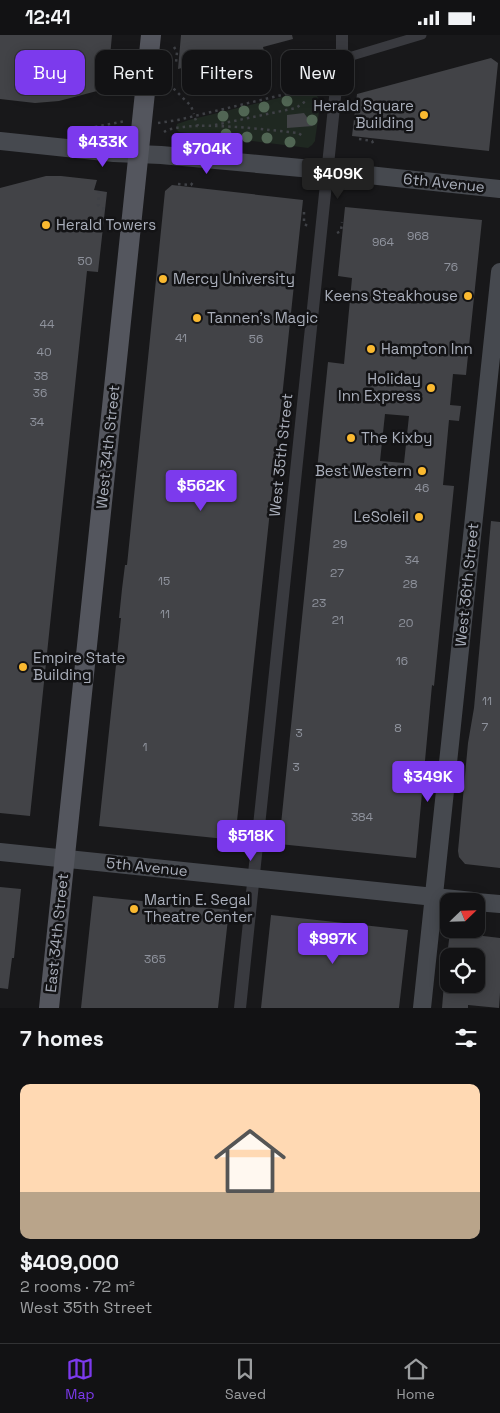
<!DOCTYPE html>
<html lang="en">
<head>
<meta charset="utf-8">
<style>
	:root { --surface:#121214; --page:#1b1b1d; --text:#f1f3f6; --muted:#9c9ea0; --line:#313234; --accent:#7c3aed }
	body { margin:0; font-family:"Space Grotesk",sans-serif; background:var(--page); color:var(--text); height:100vh; display:flex; flex-direction:column; font-size:19px; white-space:nowrap }
	* { box-sizing:border-box; margin:0 }
	p { font-size:16px; color:var(--muted) }
	.icon { flex:none; width:28px; height:28px; fill:none; stroke:currentColor; stroke-width:2; stroke-linecap:round; stroke-linejoin:round }
	.map { position:relative; height:973px; overflow:hidden }
	.drawer { display:flex; flex-direction:column; background:var(--surface); flex:1 }
	.drawer>* { flex:none }
	.banner { position:absolute; left:15px; top:15px; width:470px; height:45px; display:flex; gap:10px }
	.needle { width:32px; rotate:67deg }
	.buttons { position:absolute; left:440px; top:858px; display:grid; gap:10px }
	.buttons a { display:grid; place-items:center; width:45px; height:45px; border-radius:10px; background:var(--surface); box-shadow:0 2px 12px #0003,0 0 0 1px var(--line); font-size:25px }
	.price { position:absolute; translate:-50% -42px; padding:0 11px; border-radius:5px; background:var(--accent); color:#fff; font-size:16px; line-height:32px; filter:drop-shadow(0 1px 2px #0008) }
	.price::after { content:''; position:absolute; left:50%; top:30px; width:15px; height:11px; margin-left:-8px; background:inherit; clip-path:polygon(0 0,100% 0,50% 100%) }
	.price.on { background:#222; color:#fff }
	ul { padding:0; list-style:none }
	li { display:grid; align-content:center; gap:10px; height:265px; padding:0 20px }
	li+li { border-top:1px solid var(--line) }
	li span { display:grid; place-items:center; height:155px; border-radius:10px; color:#555 }
	li>.icon { margin-inline-start:auto }
	span .icon { width:90px; height:90px; fill:#fffc; stroke-width:1 }
	li b { font-size:21px }
	h2 { display:flex; justify-content:space-between; align-items:center; height:60px; padding:0 20px; font-size:21px }
	.tag { padding:0 18px; border-radius:10px; background:var(--surface); box-shadow:0 2px 12px #0003,0 0 0 1px var(--line); font-size:18px; line-height:45px }
	.tag.on { background:var(--accent); color:#fff }
	.status { display:flex; justify-content:space-between; align-items:center; height:35px; padding:0 25px; background:var(--surface); direction:ltr }
	.status svg { height:14px; fill:currentColor }
	.tab-bar { display:flex; justify-content:space-around; align-items:center; height:70px; border-top:1px solid var(--line); background:var(--surface); font-size:14px; color:var(--muted) }
	.tab-bar a { display:grid; justify-items:center; gap:2px }
	.tab-bar .on { color:var(--accent) }
	.map>svg:first-child { display:block }
	.green { fill:#1f2821 }
	.building { fill:#424347; fill-rule:evenodd }
	.lines { fill:none; stroke-linecap:round; stroke-linejoin:round }
	.path { stroke:#3f4146; stroke-width:2.5; stroke-dasharray:2.5 4; stroke-linecap:butt }
	.pedestrian { stroke:#393a3f; stroke-width:9 }
	.minor { stroke:#393a3f; stroke-width:12 }
	.secondary { stroke:#46494f; stroke-width:18 }
	.primary { stroke:#54565e; stroke-width:20 }
	.tree { fill:#516654 }
	.poi-dot { fill:#fab930; stroke:#131315; stroke-width:2 }
	.labels { text-anchor:middle; stroke-width:5; stroke-linejoin:round; paint-order:stroke }
	.number-label { font-size:12px; fill:#8f939d }
	.poi-label { font-size:15px; fill:#a9aeba; stroke:#131315; text-anchor:start }
	.street-label { font-size:15px; fill:#a9aeba; stroke:#131315 }
</style>
</head>
<body>
<div class="status"><b>12:41</b><svg viewBox="0 0 49 12"><path d="M0 12V9h3v3zM5 12V6h3v6zM10 12V3h3v9zM15 12V0h3v12zM26 1h20v11H26zM47 4h2v5h-2z"/></svg></div>
<div class="map">
<svg width="500" height="973" viewBox="0 0 500 973">
	<rect width="100%" height="100%" fill="#18181a"/>
	<path class="green" d="M307,56C311,57 315,57 317,61C322,69 316,96 315,106L312,110L308,113L179,97L176,94L177,89L189,85Z"/>
	<path class="building" d="M0,0H112L108,44L97,56L59,66L35,68L0,64Z
		M181,0H292L293,4L263,12L266,24L250,28L247,16L178,34Z
		M491,23L498,28L489,116L352,101L357,59Z
		M304,78L313,91L287,93V80Z
		M46,141H61L97,145L94,155L107,157L98,237L87,236L30,781L0,778V153Z
		M172,150L303,165L235,805L99,791L121,583H119L122,554L125,530H127L165,156Z
		M345,172L482,185L466,340L453,339L450,370L461,371L459,386L449,385L443,450L454,451L434,651L432,650L416,823L279,809L328,327L344,329L352,243L338,241ZM385,379L409,381L404,428L380,426Z
		M491,486L500,487V833L465,829L459,822L458,816L468,708L474,673Z
		M0,852L21,854L14,923H12L8,954L0,953Z
		M93,861L229,875L218,973H81Z
		M271,880L408,895L399,973H261Z
		M450,897L500,903V958L499,973L468,970V973H442L444,949H476V921H447Z"/>
	<g class="lines">
		<path class="path" d="M174,12L177,17L176,28
			M112,45L113,32L119,29
			M169,49L191,71L194,79
			M195,83L198,91
			M158,88L178,85L294,57L305,53L325,41
			M215,90L296,73L306,66
			M164,97C185,84 270,95 298,98L303,101
			M84,99L95,92L125,86
			M117,100L118,90
			M359,104L372,106L374,110
			M178,149L191,150L193,147
			M99,156L98,170L101,173L108,174
			M304,177V189L308,191
			M337,198L341,196L342,187"/>
		<path class="pedestrian" d="M342,24L422,0"/>
		<path class="minor" d="M240,973L336,53L342,24V0"/>
		<path class="secondary" d="M0,106L114,118L161,120L312,134L500,154
			M0,817L473,866
			M476,867L500,869
			M422,973L500,237"/>
		<path class="primary" d="M49,973L151,0"/>
	</g>
	<g class="tree">
		<circle cx="287" cy="66" r="5.5"/>
		<circle cx="264" cy="72" r="5.5"/>
		<circle cx="244" cy="76" r="5.5"/>
		<circle cx="223" cy="81" r="5.5"/>
		<circle cx="312" cy="85" r="5.5"/>
		<circle cx="226" cy="99" r="5.5"/>
		<circle cx="247" cy="102" r="5.5"/>
		<circle cx="267" cy="103" r="5.5"/>
		<circle cx="290" cy="107" r="5.5"/>
	</g>
	<g class="poi-dot">
		<circle cx="424" cy="80" r="5"/>
		<circle cx="46" cy="190" r="5"/>
		<circle cx="163" cy="244" r="5"/>
		<circle cx="468" cy="261" r="5"/>
		<circle cx="197" cy="283" r="5"/>
		<circle cx="371" cy="314" r="5"/>
		<circle cx="431" cy="353" r="5"/>
		<circle cx="351" cy="403" r="5"/>
		<circle cx="422" cy="436" r="5"/>
		<circle cx="419" cy="482" r="5"/>
		<circle cx="23" cy="632" r="5"/>
		<circle cx="134" cy="874" r="5"/>
	</g>
	<g class="labels">
		<g class="number-label">
			<text x="418" y="205">968</text>
			<text x="383" y="211">964</text>
			<text x="85" y="230">50</text>
			<text x="451" y="236">76</text>
			<text x="47" y="293">44</text>
			<text x="181" y="307">41</text>
			<text x="256" y="308">56</text>
			<text x="44" y="321">40</text>
			<text x="41" y="345">38</text>
			<text x="40" y="362">36</text>
			<text x="37" y="391">34</text>
			<text x="422" y="457">46</text>
			<text x="340" y="513">29</text>
			<text x="412" y="529">34</text>
			<text x="337" y="542">27</text>
			<text x="164" y="550">15</text>
			<text x="410" y="553">28</text>
			<text x="319" y="572">23</text>
			<text x="165" y="583">11</text>
			<text x="338" y="589">21</text>
			<text x="406" y="592">20</text>
			<text x="402" y="630">16</text>
			<text x="487" y="670">11</text>
			<text x="485" y="696">7</text>
			<text x="398" y="697">8</text>
			<text x="299" y="702">3</text>
			<text x="145" y="716">1</text>
			<text x="296" y="736">3</text>
			<text x="362" y="786">384</text>
			<text x="155" y="928">365</text>
		</g>
		<g class="poi-label">
			<text x="414" y="76" text-anchor="end">Herald Square<tspan x="414" dy="17">Building</tspan></text>
			<text x="56" y="195">Herald Towers</text>
			<text x="173" y="249">Mercy University</text>
			<text x="458" y="266" text-anchor="end">Keens Steakhouse</text>
			<text x="207" y="288">Tannen’s Magic</text>
			<text x="381" y="319">Hampton Inn</text>
			<text x="421" y="349" text-anchor="end">Holiday<tspan x="421" dy="17">Inn Express</tspan></text>
			<text x="361" y="408">The Kixby</text>
			<text x="412" y="441" text-anchor="end">Best Western</text>
			<text x="409" y="487" text-anchor="end">LeSoleil</text>
			<text x="33" y="628">Empire State<tspan x="33" dy="17">Building</tspan></text>
			<text x="144" y="870">Martin E. Segal<tspan x="144" dy="17">Theatre Center</tspan></text>
		</g>
		<g class="street-label">
			<text transform="translate(444 148) rotate(6)" y="5">6th Avenue</text>
			<text transform="translate(108 412) rotate(-84)" y="5">West 34th Street</text>
			<text transform="translate(281 420) rotate(-84)" y="5">West 35th Street</text>
			<text transform="translate(467 550) rotate(-84)" y="5">West 36th Street</text>
			<text transform="translate(147 832) rotate(6)" y="5">5th Avenue</text>
			<text transform="translate(57 898) rotate(-84)" y="5">East 34th Street</text>
		</g>
	</g>
</svg>
<div class="buttons">
<a><svg class="needle" viewBox="-14 -14 28 28"><path d="M0-13l5 13h-10z" fill="#e53935"/><path d="M0 13l5-13h-10z" fill="#9c9ea0"/></svg></a>
<a><svg class="icon" aria-label="locate" viewBox="0 0 24 24"><circle cx="12" cy="12" r="6"/><path d="M12 2v4M12 18v4M2 12h4M18 12h4"/></svg></a>
</div>
<b class="price" style="left:103px;top:133px">$433K</b>
<b class="price" style="left:207px;top:140px">$704K</b>
<b class="price on" style="left:338px;top:165px">$409K</b>
<b class="price" style="left:201px;top:477px">$562K</b>
<b class="price" style="left:428px;top:768px">$349K</b>
<b class="price" style="left:251px;top:827px">$518K</b>
<b class="price" style="left:333px;top:930px">$997K</b>
<div class="banner">
<a class="tag on">Buy</a>
<a class="tag">Rent</a>
<a class="tag">Filters</a>
<a class="tag">New</a>
</div>
</div>
<section class="drawer">
<h2>7 homes<svg class="icon" aria-label="filters" viewBox="0 0 24 24"><path d="M4 7h16M4 17h16"/><circle cx="9" cy="7" r="2"/><circle cx="15" cy="17" r="2"/></svg></h2>
<ul>
<li><span style="background:linear-gradient(#ffd9b3 70%,#b9a48a 0)"><svg class="icon" aria-label="home" viewBox="0 0 24 24"><path d="M3 11l9-7 9 7M6 9v11h12V9"/></svg></span><div><b>$409,000</b><p>2 rooms · 72 m²</p><p>West 35th Street</p></div></li>
</ul>
</section>
<nav class="tab-bar">
<a class="on"><svg class="icon" aria-label="map" viewBox="0 0 24 24"><path d="M3 6l6-2 6 2 6-2v14l-6 2-6-2-6 2zM9 4v14M15 6v14"/></svg>Map</a>
<a><svg class="icon" aria-label="saved" viewBox="0 0 24 24"><path d="M7 4h10v16l-5-4-5 4z"/></svg>Saved</a>
<a><svg class="icon" aria-label="home" viewBox="0 0 24 24"><path d="M3 11l9-7 9 7M6 9v11h12V9"/></svg>Home</a>
</nav>
</body>
</html>
